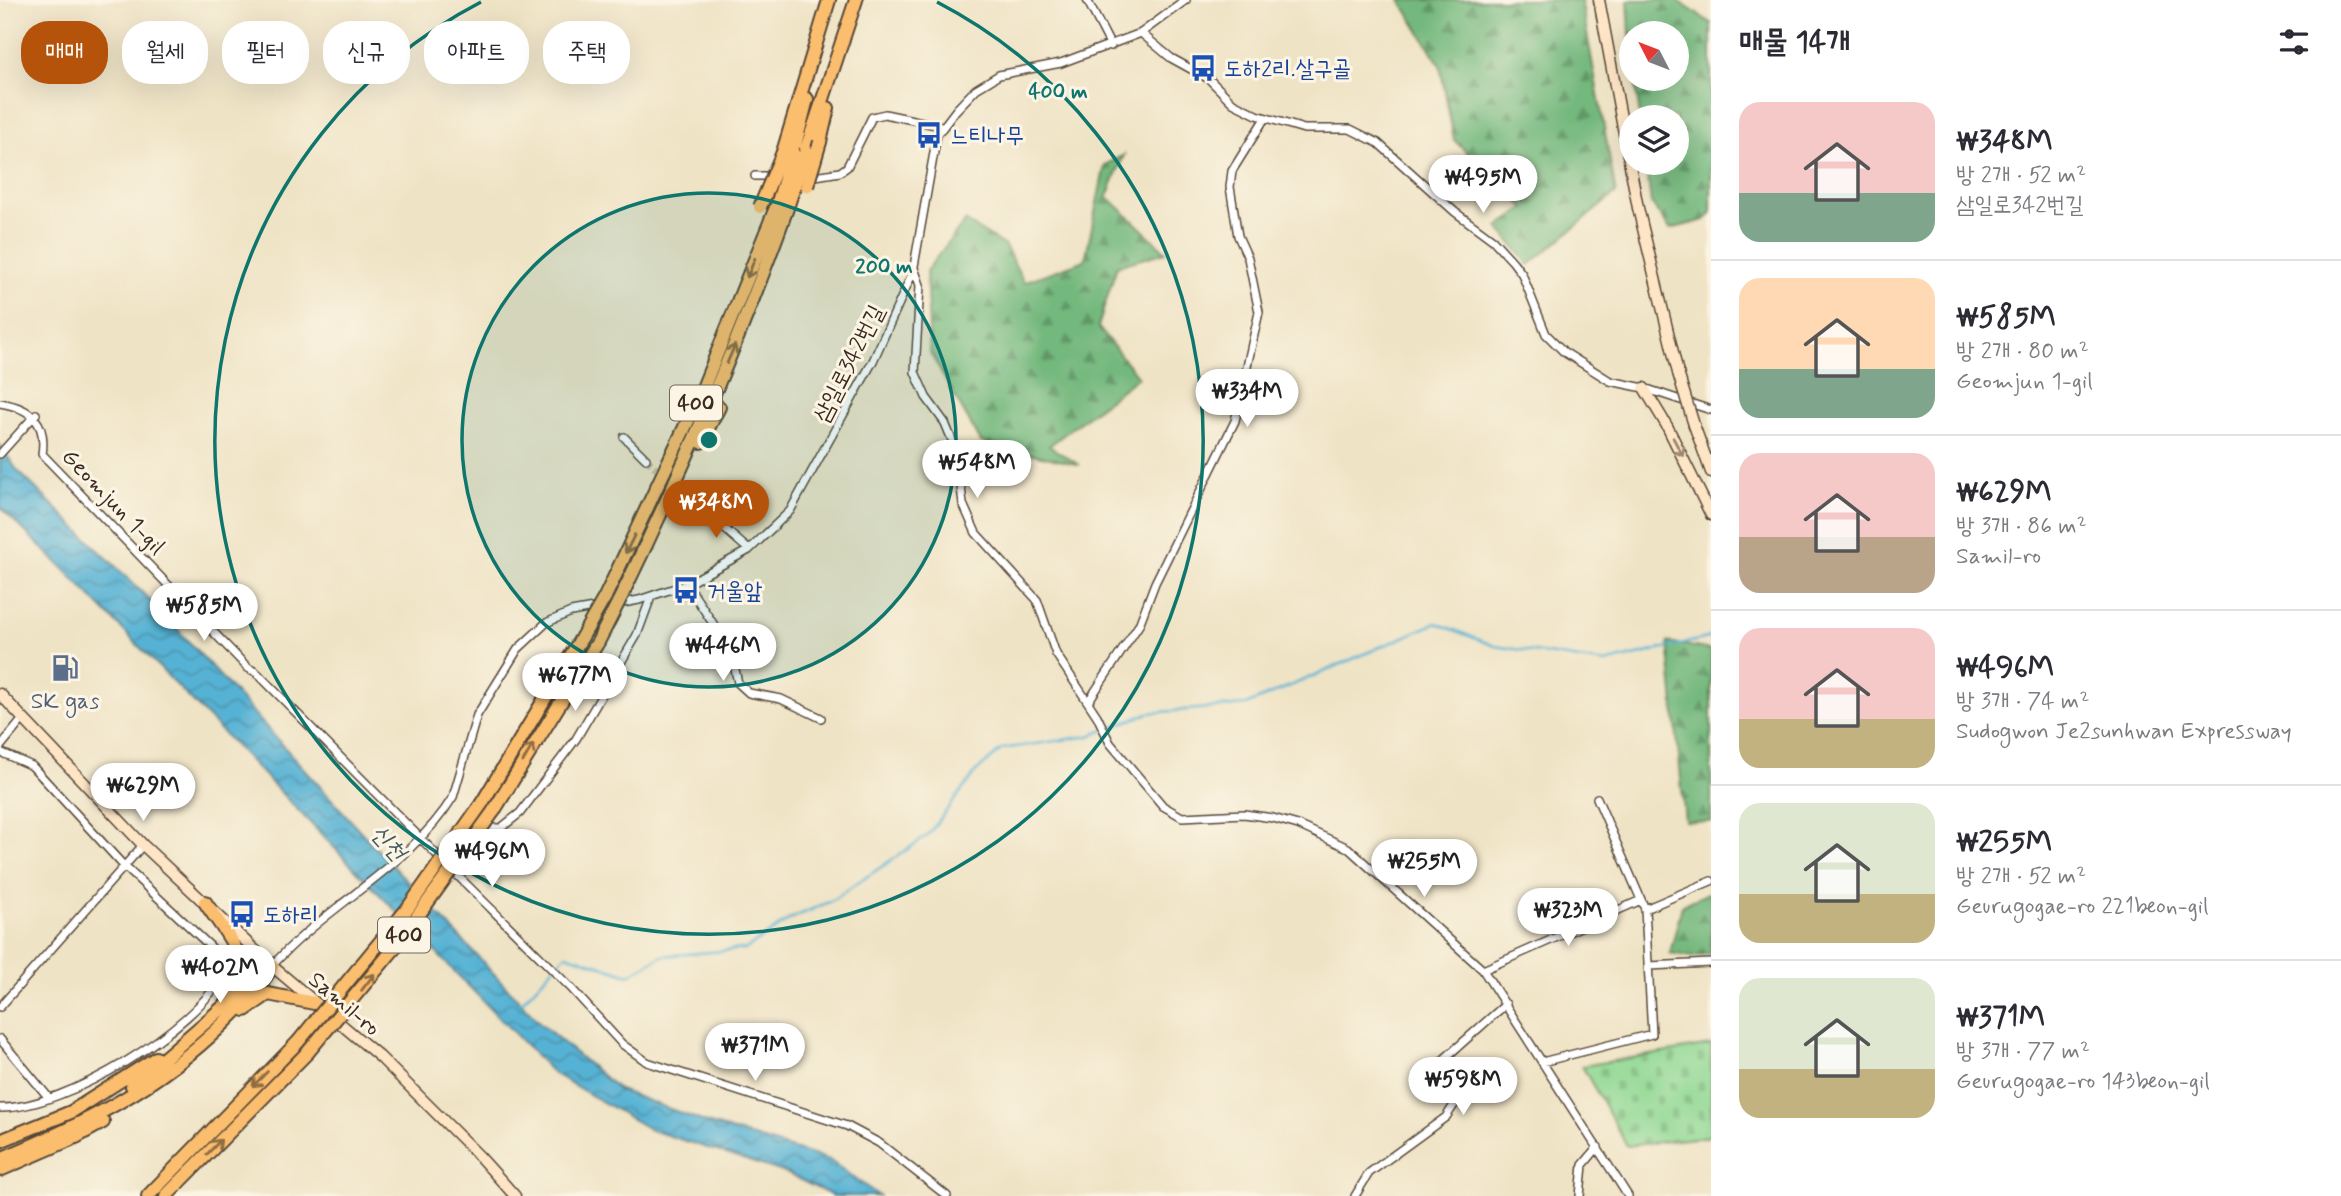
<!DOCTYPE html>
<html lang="ko">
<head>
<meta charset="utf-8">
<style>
	:root { --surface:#fff; --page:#f7f7f7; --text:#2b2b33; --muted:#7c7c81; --line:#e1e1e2; --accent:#b45309 }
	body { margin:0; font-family:Mynerve,"Poor Story",sans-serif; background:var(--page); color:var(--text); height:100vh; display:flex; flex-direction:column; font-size:26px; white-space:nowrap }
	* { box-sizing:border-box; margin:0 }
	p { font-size:23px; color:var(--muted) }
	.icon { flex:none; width:38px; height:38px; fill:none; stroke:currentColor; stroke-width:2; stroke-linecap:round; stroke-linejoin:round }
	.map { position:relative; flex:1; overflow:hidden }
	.drawer { display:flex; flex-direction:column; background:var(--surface); width:630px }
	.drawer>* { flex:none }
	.top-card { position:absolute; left:21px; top:21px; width:665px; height:63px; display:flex; gap:14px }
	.needle { width:46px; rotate:312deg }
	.fabs { position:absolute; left:1619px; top:21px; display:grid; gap:14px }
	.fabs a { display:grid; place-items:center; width:70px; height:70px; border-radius:50%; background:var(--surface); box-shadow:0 7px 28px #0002; font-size:35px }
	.price { position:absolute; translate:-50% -60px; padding:0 16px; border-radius:24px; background:#fff; color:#222; font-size:23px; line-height:46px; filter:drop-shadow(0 2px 4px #0008) }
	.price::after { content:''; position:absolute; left:50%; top:42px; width:21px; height:16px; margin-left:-10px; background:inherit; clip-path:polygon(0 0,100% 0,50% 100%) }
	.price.current { background:var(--accent); color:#fff }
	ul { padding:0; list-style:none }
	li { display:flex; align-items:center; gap:21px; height:175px; padding:0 28px }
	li+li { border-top:2px solid var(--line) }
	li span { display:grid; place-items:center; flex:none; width:196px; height:140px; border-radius:21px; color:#555 }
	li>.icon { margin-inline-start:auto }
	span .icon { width:84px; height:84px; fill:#fffc; stroke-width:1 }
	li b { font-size:30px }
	h2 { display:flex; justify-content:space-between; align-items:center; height:84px; padding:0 28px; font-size:30px }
	.chip { padding:0 24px; border-radius:28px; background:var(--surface); box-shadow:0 7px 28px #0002; font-size:24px; line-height:63px }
	.chip.current { background:var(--accent); color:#fff }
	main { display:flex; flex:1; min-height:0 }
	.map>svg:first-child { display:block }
	.forest { fill:url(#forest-firs); stroke:#57714e; stroke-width:2 }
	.cemetery { fill:url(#cemetery-stones); stroke:#658158; stroke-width:2 }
	.water { fill:url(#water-waves); stroke:#496e79; stroke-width:2 }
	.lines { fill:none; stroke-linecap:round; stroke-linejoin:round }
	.stream { stroke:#57b2d4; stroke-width:2.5 }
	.street-tunnel { stroke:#cbbea4; stroke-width:7; stroke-dasharray:7 3.5; stroke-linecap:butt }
	.street-casing { stroke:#564637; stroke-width:10 }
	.secondary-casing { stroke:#564637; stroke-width:13 }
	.highway-casing { stroke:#564637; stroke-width:16 }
	.street { stroke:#fff; stroke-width:7 }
	.secondary { stroke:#fde5c5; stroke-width:10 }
	.highway { stroke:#fbbe6e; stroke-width:12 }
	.secondary-bridge-casing { stroke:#564637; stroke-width:13; stroke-linecap:butt }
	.highway-bridge-casing { stroke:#564637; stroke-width:16; stroke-linecap:butt }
	.secondary-bridge { stroke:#fde5c5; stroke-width:10 }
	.highway-bridge { stroke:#fbbe6e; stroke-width:12 }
	.oneway { stroke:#916d42 }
	.oneway2 { stroke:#9c8872 }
	.ring { fill:none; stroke:#0f766e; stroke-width:3.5 }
	.labels { text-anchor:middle; stroke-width:6; stroke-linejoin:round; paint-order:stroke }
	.shield { fill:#fcf5e5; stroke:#75675a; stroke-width:2 }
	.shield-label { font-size:21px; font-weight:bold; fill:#3b2a1e }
	.transit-label { font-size:23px; fill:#164399; stroke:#fcf5e5; text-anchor:start }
	.street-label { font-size:23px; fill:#3b2a1e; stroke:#fcf5e5 }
	.service-label { font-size:23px; fill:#4e5e75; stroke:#fcf5e5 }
	.water-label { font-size:24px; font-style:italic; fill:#455a5e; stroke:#fcf5e5 }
	.centre { fill:#0f766e; stroke:#fcf5e5; stroke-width:3.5 }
	.ring-label { font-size:21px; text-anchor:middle; font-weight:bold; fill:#0f766e; stroke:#fcf5e5; stroke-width:6; stroke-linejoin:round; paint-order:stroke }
</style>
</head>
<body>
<main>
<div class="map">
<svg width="1711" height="1196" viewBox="0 0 1711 1196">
	<defs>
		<pattern id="forest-firs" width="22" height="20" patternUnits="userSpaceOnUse" patternTransform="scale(1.75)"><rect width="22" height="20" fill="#73b87d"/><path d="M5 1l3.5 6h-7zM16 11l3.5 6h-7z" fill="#609666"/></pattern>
		<pattern id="cemetery-stones" width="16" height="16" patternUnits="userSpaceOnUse" patternTransform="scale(1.75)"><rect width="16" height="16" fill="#8fd893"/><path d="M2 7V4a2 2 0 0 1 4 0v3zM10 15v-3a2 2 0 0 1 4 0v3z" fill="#7cba7e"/></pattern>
		<pattern id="water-waves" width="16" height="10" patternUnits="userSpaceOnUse" patternTransform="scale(1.75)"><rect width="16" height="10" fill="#57b2d4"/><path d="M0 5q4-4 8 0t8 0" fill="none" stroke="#4991ab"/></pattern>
	</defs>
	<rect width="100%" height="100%" fill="#fcf5e5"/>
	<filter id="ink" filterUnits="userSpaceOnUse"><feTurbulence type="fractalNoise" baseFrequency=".0143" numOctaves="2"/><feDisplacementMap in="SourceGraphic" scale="14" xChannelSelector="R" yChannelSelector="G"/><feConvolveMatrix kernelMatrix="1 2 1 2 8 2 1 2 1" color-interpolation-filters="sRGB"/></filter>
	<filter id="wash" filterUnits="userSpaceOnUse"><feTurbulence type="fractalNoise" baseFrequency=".00686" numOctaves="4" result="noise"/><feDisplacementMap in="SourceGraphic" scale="28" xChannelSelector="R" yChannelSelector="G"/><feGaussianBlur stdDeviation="1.57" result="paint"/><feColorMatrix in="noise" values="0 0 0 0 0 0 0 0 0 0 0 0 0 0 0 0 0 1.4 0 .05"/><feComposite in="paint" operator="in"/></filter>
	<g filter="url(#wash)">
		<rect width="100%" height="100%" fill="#efe3c5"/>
		<path class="forest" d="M1400,0H1581L1616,193L1529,265L1498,227L1525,208L1454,140L1440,65Z
			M1628,0H1676L1711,23V214L1705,220L1670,229L1651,203L1646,163H1676V117H1640L1635,79H1676V33H1631V51Z
			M1124,155L1107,196L1166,252L1117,266L1098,327L1138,377L1049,446L1080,465L981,442L930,353L926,271L965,221L1005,246L1024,282L1085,260L1105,165Z
			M1668,642L1711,650V822L1685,821Z
			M1711,892V953L1692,957L1670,953L1682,905Z"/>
		<path class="cemetery" d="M1711,1045V1136L1627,1146L1582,1066Z"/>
		<path class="water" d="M0,445L17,470L160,610L363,834L541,1024L619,1090L710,1124L829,1160L879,1196H833L786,1173L651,1130L553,1073L63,568L0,507Z"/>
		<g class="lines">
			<path class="stream" d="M520,1004L566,954L629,975L662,956L746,949L790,919L831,901L927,836L976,772L1002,749L1089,736L1149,713L1246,705L1436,623L1495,646L1605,663L1711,637"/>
		</g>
	</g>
	<g filter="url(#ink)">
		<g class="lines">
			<path class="street-tunnel" d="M646,459L664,475
				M673,483L702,509"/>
			<defs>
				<path id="street" d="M1087,0L1111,46
					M1141,33L1186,0
					M755,176H773
					M809,177L840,172L847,167L872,117L885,114L941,126
					M914,268L920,285L915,372L926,397L945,423L957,452L963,504L976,533L1037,600L1056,654L1097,716L1110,743L1163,806L1182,817L1244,814L1273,818L1298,825L1348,848L1483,970L1628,1196
					M0,403C31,408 47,422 42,454L248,668L256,672L442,860
					M624,437L646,459
					M0,454L36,414
					M702,509L749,550
					M687,584L731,651L738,683L749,693L781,699L821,718
					M618,604L639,600L687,584L749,550L790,511L873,361L913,272L937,135L956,110L976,89L999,75L1061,63L1141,33L1171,58L1209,79L1233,103L1257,115L1304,129H1350L1378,143L1455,212L1493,240L1513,262L1522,274L1546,334L1564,352L1610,381L1644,388L1711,410
					M1088,702L1139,625L1155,583L1235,421L1259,312L1248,258L1238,236L1230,187L1232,171L1265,118
					M0,747L23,719
					M0,752L32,766L123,865L211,947L225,972C195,1029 65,1109 0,1108
					M488,828H501L520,813L576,739L637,635L651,597
					M451,869L571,988L622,1044L647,1062L847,1126L879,1143L947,1196
					M1645,909L1711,881
					M272,966C326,905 412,865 453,797L477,715L518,649L546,623L571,612L599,607
					M1649,966L1711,963
					M1483,970L1641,900
					M0,1007L143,845
					M0,1039L49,1098
					M1542,1062L1652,1034L1645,909L1597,798
					M1355,1196L1369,1173L1446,1117L1456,1102L1443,1060L1506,1004
					M1580,1196L1583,1165L1598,1147"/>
				<path id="secondary" d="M1599,0L1638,208L1678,373
					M1644,388L1667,426L1711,515
					M1694,425L1711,472
					M0,694L143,845L272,966L380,1057L480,1157L515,1196"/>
				<path id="highway" d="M820,142L828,108
					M806,150L856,0
					M783,152L829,0
					M793,153L807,99
					M701,442L719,407
					M622,595C683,469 740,340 787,208
					M605,597L701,393L777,205
					M482,803L582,637
					M493,812L598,642
					M205,902C221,928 255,961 236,991
					M245,1010L268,994L314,1003
					M132,1086L266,970
					M0,1141L71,1112L156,1058
					M0,1159C82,1126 160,1086 224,1023C242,1005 259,989 272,966
					M0,1170L76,1137L103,1122
					M148,1196L298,1042
					M166,1196L308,1052"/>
			</defs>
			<use href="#street" class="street-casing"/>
			<use href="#secondary" class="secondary-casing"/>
			<use href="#highway" class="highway-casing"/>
			<use href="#street" class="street"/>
			<use href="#secondary" class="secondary"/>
			<use href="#highway" class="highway"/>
			<defs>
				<path id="secondary-bridge" d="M1678,373L1694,425"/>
				<path id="highway-bridge" d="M807,186L820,142
					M777,205L793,153
					M760,207L783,152
					M787,208L806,150
					M582,637L605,597
					M598,642L622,595
					M298,1042L408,908L482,803
					M308,1052L393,950L493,812"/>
			</defs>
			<use href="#secondary-bridge" class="secondary-bridge-casing"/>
			<use href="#highway-bridge" class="highway-bridge-casing"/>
			<use href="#secondary-bridge" class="secondary-bridge"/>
			<use href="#highway-bridge" class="highway-bridge"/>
		</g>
		<defs><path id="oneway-shaft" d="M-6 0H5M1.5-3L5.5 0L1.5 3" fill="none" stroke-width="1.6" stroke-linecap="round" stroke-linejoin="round" transform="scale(1.75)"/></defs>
		<g class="oneway">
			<use href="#oneway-shaft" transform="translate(751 268) rotate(112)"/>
			<use href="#oneway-shaft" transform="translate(731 354) rotate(-67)"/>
			<use href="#oneway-shaft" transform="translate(630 544) rotate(116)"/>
			<use href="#oneway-shaft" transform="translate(528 753) rotate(-60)"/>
			<use href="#oneway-shaft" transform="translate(368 982) rotate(-52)"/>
			<use href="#oneway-shaft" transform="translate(260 1079) rotate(135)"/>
			<use href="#oneway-shaft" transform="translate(214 1147) rotate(-46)"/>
		</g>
		<use class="oneway2" href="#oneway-shaft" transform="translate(1678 447) rotate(62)"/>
	</g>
	<circle cx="709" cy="440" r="247" fill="#0f766e" fill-opacity=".12"/>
	<g class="ring">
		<circle cx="709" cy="440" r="247"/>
		<path d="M937 2A494 494 0 1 1 481 2"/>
	</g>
	<defs>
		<symbol id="bus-bare" viewBox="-9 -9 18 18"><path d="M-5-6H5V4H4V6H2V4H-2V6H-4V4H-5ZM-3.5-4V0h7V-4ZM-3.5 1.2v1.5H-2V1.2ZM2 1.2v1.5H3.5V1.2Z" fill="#1a4fb4" stroke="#fcf5e5" stroke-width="2.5" paint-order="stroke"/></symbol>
		<symbol id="fuel-bare" viewBox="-9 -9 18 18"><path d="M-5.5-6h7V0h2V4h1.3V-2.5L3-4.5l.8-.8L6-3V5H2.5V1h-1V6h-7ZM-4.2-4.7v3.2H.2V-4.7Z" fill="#5c6f8a" stroke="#fcf5e5" stroke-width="2.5" paint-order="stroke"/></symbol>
	</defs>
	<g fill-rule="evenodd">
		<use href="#bus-bare" x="1184" y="49" width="38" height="38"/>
		<use href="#bus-bare" x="910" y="116" width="38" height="38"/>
		<use href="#bus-bare" x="667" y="571" width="38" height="38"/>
		<use href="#fuel-bare" x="46" y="649" width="38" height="38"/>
		<use href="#bus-bare" x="223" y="895" width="38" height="38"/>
	</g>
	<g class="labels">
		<g class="shield">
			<rect x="670" y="385.5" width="52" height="35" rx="5"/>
			<rect x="378" y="917.5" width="52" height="35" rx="5"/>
		</g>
		<g class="shield-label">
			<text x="696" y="410">400</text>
			<text x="404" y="942">400</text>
		</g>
		<g class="transit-label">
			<text x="1224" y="76">도하2리.살구골</text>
			<text x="950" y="143">느티나무</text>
			<text x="707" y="598">거울앞</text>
			<text x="263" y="922">도하리</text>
		</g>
		<g class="street-label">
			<text transform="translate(848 363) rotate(-63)" y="8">삼일로342번길</text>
			<text transform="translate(114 501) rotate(46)" y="8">Geomjun 1-gil</text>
			<text transform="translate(345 1003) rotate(40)" y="8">Samil-ro</text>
		</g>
		<g class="service-label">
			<text x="65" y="708">SK gas</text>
		</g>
		<g class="water-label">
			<text transform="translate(389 842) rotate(48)" y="8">신천</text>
		</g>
	</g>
	<circle cx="709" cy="440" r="10" class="centre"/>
	<g class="ring-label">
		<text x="1058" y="98">400 m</text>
		<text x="884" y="273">200 m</text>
	</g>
</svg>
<div class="fabs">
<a><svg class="needle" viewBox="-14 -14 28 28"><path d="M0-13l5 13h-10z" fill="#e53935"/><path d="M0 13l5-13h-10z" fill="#7c7c81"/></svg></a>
<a><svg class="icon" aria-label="layers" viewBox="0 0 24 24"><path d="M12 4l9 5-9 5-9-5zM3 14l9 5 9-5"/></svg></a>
</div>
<b class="price" style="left:1483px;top:215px">₩495M</b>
<b class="price" style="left:1247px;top:429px">₩334M</b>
<b class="price" style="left:977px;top:500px">₩548M</b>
<b class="price current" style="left:716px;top:540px">₩348M</b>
<b class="price" style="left:204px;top:643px">₩585M</b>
<b class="price" style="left:723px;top:683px">₩446M</b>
<b class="price" style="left:575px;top:713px">₩677M</b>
<b class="price" style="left:143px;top:823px">₩629M</b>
<b class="price" style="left:492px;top:889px">₩496M</b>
<b class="price" style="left:1424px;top:899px">₩255M</b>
<b class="price" style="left:1568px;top:948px">₩323M</b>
<b class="price" style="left:220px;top:1005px">₩402M</b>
<b class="price" style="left:755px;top:1083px">₩371M</b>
<b class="price" style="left:1463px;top:1117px">₩598M</b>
<div class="top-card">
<a class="chip current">매매</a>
<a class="chip">월세</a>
<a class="chip">필터</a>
<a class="chip">신규</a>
<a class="chip">아파트</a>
<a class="chip">주택</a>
</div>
</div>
<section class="drawer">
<h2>매물 14개<svg class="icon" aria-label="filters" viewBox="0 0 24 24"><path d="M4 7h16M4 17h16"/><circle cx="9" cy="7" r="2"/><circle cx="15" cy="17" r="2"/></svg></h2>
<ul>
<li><span style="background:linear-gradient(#f6c9c9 65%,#7fa58c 0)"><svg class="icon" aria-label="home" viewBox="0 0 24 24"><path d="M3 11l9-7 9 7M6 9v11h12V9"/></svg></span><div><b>₩348M</b><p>방 2개 · 52 m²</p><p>삼일로342번길</p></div></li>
<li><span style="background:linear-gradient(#ffd9b3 65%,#7fa58c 0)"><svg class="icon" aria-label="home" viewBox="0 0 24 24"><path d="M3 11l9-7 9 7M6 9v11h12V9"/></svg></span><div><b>₩585M</b><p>방 2개 · 80 m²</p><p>Geomjun 1-gil</p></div></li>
<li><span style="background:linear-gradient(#f6c9c9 60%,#b9a48a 0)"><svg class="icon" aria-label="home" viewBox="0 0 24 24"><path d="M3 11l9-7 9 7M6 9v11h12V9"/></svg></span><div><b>₩629M</b><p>방 3개 · 86 m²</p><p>Samil-ro</p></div></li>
<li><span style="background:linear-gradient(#f6c9c9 65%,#c2b280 0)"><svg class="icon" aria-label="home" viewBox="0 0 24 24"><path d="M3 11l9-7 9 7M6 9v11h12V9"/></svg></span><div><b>₩496M</b><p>방 3개 · 74 m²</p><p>Sudogwon Je2sunhwan Expressway</p></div></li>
<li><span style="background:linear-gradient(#dfe7d0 65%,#c2b280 0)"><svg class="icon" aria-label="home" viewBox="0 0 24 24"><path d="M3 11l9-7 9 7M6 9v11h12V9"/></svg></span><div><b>₩255M</b><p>방 2개 · 52 m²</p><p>Geurugogae-ro 221beon-gil</p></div></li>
<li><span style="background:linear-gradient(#dfe7d0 65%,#c2b280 0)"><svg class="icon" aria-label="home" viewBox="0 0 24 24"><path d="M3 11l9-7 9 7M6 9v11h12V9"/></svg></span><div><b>₩371M</b><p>방 3개 · 77 m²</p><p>Geurugogae-ro 143beon-gil</p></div></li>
</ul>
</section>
</main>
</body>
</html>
